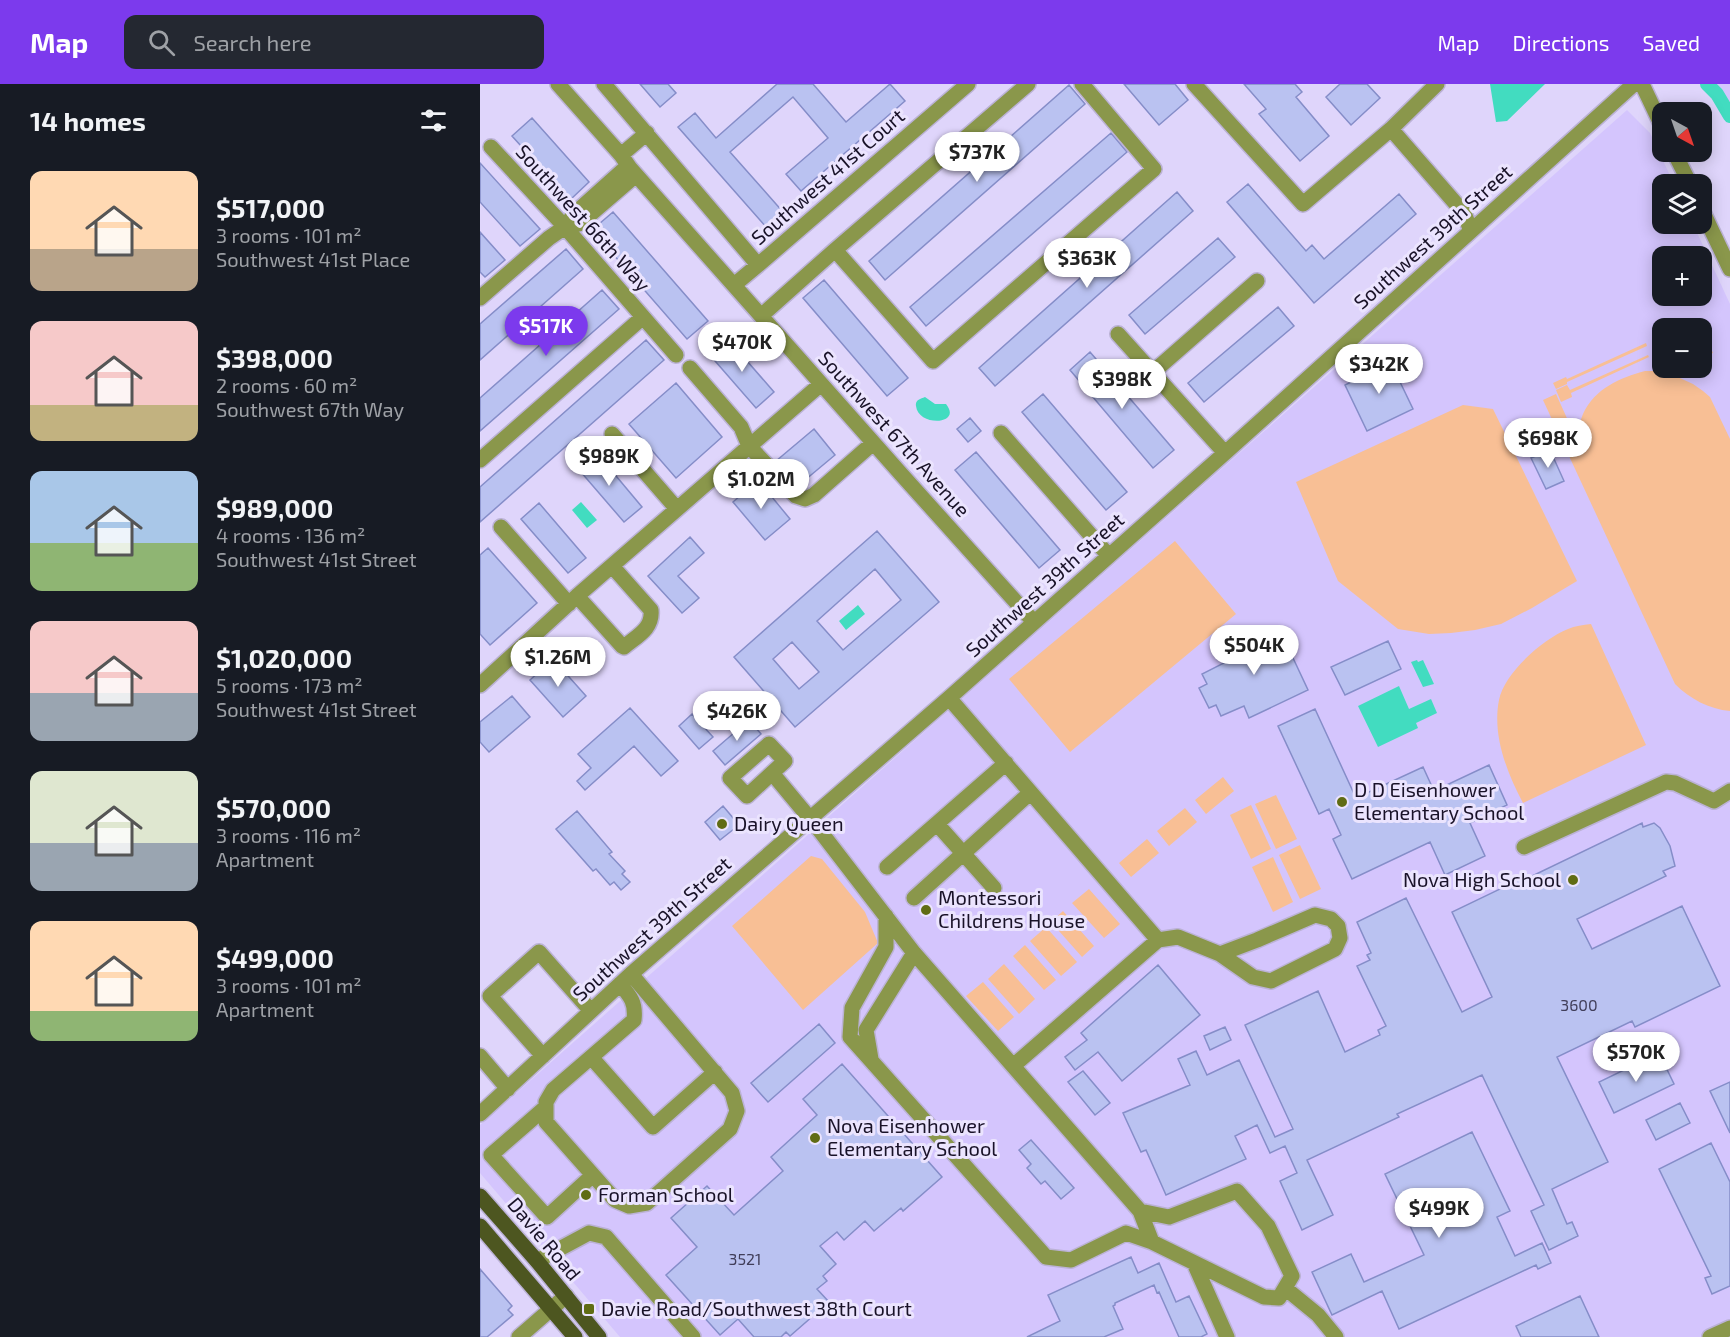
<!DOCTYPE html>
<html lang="en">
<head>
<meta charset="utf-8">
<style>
	:root { --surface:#171b24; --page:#242831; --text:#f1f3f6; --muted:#9ea1a6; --accent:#7c3aed }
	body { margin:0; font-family:"Exo 2",sans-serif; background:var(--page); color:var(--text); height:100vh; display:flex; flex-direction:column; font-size:22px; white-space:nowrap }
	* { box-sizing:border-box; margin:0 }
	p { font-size:20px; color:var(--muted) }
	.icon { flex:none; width:33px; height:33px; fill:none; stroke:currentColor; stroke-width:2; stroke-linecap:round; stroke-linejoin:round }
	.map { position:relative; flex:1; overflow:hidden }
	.panel { display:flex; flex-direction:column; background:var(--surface); width:480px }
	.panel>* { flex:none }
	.needle { width:39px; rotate:140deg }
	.fabs { position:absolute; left:1172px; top:18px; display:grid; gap:12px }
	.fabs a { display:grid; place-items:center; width:60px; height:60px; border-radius:12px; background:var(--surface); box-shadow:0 3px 15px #0003; font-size:30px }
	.price { position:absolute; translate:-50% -51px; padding:0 14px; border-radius:21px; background:#fff; color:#222; font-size:20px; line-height:39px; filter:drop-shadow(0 2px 3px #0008) }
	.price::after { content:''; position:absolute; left:50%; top:36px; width:18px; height:14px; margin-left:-9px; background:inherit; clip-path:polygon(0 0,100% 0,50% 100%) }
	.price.current { background:var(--accent); color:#fff }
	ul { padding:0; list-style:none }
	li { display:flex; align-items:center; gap:18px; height:150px; padding:0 30px }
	li span { display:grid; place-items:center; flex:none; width:168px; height:120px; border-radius:12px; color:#555 }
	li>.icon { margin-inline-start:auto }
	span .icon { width:72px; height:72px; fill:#fffc; stroke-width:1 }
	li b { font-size:26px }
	h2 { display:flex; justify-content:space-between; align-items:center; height:72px; padding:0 30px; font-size:26px }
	header { display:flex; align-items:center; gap:36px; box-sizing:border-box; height:84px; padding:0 30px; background:var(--accent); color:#fff }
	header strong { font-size:28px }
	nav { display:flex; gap:33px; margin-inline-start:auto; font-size:21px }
	.search { width:420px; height:54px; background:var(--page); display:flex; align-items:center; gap:15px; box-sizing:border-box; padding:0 21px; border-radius:12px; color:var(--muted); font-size:22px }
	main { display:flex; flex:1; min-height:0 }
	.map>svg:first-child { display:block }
	.built { fill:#d4c5fd; fill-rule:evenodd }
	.grass { fill:#f8bf95 }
	.water { fill:#42dcc0 }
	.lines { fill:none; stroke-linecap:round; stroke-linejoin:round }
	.canal { stroke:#42dcc0; stroke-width:14 }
	.building { fill:#bac2f1; stroke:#858dc8; stroke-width:1.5; fill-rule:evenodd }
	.minor-casing { stroke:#bbb2d5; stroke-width:18 }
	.major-casing { stroke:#bbb2d5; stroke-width:18 }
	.minor { stroke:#8a974b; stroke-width:15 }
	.major { stroke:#4d5620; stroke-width:15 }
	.poi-dot { fill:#606c14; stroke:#ebe4fe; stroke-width:2 }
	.labels { text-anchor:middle; stroke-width:6; stroke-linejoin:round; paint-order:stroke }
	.number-label { font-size:16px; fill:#413e5a }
	.street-label { font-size:20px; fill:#191228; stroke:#ebe4fe }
	.poi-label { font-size:20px; fill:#191228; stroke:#ebe4fe; text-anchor:start }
</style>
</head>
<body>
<header>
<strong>Map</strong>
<div class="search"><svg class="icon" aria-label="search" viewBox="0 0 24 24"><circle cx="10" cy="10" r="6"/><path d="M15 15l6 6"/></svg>Search here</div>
<nav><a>Map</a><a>Directions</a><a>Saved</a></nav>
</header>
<main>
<section class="panel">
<h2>14 homes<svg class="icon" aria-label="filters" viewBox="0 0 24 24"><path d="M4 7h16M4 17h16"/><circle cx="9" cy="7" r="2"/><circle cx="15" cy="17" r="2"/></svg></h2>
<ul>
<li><span style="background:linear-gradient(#ffd9b3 65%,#b9a48a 0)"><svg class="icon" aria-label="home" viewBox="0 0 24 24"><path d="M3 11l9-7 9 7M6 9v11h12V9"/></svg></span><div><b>$517,000</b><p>3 rooms · 101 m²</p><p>Southwest 41st Place</p></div></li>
<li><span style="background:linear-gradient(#f6c9c9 70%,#c2b280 0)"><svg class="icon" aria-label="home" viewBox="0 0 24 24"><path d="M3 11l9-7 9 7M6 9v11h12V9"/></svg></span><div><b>$398,000</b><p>2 rooms · 60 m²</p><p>Southwest 67th Way</p></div></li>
<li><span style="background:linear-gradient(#a9c7e8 60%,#8fb573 0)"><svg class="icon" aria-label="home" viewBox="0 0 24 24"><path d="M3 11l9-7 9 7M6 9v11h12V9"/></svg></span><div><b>$989,000</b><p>4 rooms · 136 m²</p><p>Southwest 41st Street</p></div></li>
<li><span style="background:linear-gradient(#f6c9c9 60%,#9aa5b1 0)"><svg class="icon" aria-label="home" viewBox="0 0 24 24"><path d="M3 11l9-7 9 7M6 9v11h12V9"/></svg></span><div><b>$1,020,000</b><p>5 rooms · 173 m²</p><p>Southwest 41st Street</p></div></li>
<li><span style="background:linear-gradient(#dfe7d0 60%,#9aa5b1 0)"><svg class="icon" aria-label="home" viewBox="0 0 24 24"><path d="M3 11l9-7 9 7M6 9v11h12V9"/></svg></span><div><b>$570,000</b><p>3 rooms · 116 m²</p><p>Apartment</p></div></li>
<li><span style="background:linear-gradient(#ffd9b3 75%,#8fb573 0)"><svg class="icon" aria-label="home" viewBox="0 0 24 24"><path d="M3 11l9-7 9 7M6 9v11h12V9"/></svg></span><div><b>$499,000</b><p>3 rooms · 101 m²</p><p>Apartment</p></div></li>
</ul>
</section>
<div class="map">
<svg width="1250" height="1253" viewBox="0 0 1250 1253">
	<rect width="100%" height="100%" fill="#dfd5fb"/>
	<path class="built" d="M1231,0H1250V37Z
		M1147,26L1170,49L1194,100H1182V140H1213L1250,220V1253H140L0,1089V1041ZM1182,172H1221V212H1182ZM1182,244H1221V284H1182Z"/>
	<path class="grass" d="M1166,259L1167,262L1087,298V300L1076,305L1073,299L1086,293L1087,295Z
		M1221,261L1233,268L1228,276L1232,278L1226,287L1222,284L1217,293L1202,284H1221Z
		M1168,271L1169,273L1091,309L1092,313L1081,318L1076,306L1087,301L1090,306Z
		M1165,287H1178L1191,290L1213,300L1223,307L1230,313L1250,355V627C1229,625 1210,615 1195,600L1063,316L1076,310L1095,352C1098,345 1100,337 1103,330C1115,304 1140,294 1165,287Z
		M983,321L1013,325L1097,497L1052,524L1021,540L995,546L971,549L949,550L918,545L858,497L816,398Z
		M695,457L756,530L590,668L529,595Z
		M1111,540L1166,661L1043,719C1027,689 1012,651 1019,616C1024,589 1063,555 1088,545C1095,542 1103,541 1111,540Z
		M743,693L754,707L726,730L715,716Z
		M796,711L817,755L796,765L775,720Z
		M771,721L791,765L771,775L750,731Z
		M705,724L717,738L689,762L677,747Z
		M667,755L679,769L651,793L639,779Z
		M820,761L841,805L820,815L799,771Z
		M331,772L342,775L385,828L398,859L323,926L252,842Z
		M793,773L813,818L793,828L772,783Z
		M609,805L640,840L624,854L592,819Z
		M583,827L614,862L602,873L571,838Z
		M566,843L597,878L581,892L550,857Z
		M545,861L576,896L564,906L533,872Z
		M524,880L555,915L539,930L508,895Z
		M503,898L534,933L518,947L486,912Z"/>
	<path class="water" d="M1010,0H1065L1027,37L1016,38Z
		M445,313L455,320H466C483,341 438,343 436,322C435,316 440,315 445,313Z
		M101,418L117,436L107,444L92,426Z
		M378,521L385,530L366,546L359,537Z
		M937,576L938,578L943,576L954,600L943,603L931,578Z
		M919,602L929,625L951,615L957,629L936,639L938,644L898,663L878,622Z"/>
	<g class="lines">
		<path class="canal" d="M1227,0L1237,10L1250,32"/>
	</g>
	<path class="building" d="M160,0H188L196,9L180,23Z
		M297,0H333L366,38L410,0L425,17L321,107L306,90L348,54L313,13L250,68L303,128L286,143L198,43L215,29L236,54Z
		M644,0H695L708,16L679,41Z
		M764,0H815L822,8L816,13L849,52L820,77L779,30L786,25Z
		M860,0H887L900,14L871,41L846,13Z
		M589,1L605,20L405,196L389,177Z
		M52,34L109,98L90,116L32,52Z
		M631,49L647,68L446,242L430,223Z
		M0,79L60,145L40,162L0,118Z
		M768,100L826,167L832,161L844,175L919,110L936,130L834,219L747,118Z
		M697,108L713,127L515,302L499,284Z
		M133,128L228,237L207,255L112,146Z
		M0,148L25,176L5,193L0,188Z
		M738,154L755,173L665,250L649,231Z
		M86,165L103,185L0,276V240Z
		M344,196L428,294L407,312L323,214Z
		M122,206L139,225L0,347V314Z
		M798,223L814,242L724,318L708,299Z
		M247,254L294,308L276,324L229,270Z
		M166,256L184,276L0,438V403Z
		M610,268L694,366L673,384L590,286Z
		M908,273L933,325L887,347L865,301L887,290L885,284Z
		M196,299L242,353L196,394L149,340Z
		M563,310L647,408L626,426L542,328Z
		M490,334L501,347L488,358L477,345Z
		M334,345L355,371L319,401L296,377Z
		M1070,366L1084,397L1066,405L1051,374Z
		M116,368L162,423L144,438L94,380H102Z
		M496,368L580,466L559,484L475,386Z
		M278,396L310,435L285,456L253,418Z
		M59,419L106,474L88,489L41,435Z
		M397,447L459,518L315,643L254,573ZM395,485L421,516L363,566L337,537ZM312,558L339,588L319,605L293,575Z
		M210,453L224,469L198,492L219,514L202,529L168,492Z
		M8,464L57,519L10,561L0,550V471Z
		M798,542L828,606L769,634L764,622L741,632L736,621L729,624L719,604L727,600L722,590L744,579L740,569Z
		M908,557L921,585L865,611L851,583Z
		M73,575L106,612L83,633L50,596Z
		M32,612L50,633L9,668L0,658V638Z
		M150,624L198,677L181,692L154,662L105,706L97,697L111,684L98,670Z
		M835,625L876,714L943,683L954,707L1009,681L1027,721L990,739L1005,772L965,791L950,758L872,795L853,755L861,751L849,725L839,730L798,642Z
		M212,630L233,653L219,665L199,642Z
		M269,636L281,650L245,681L233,667Z
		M243,722L259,741L240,756L225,738Z
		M97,727L132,768L129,770L145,787L142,790L150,798L141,806L134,798L130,801L116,785L113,787L76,745Z
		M1162,739L1163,743L1174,739L1180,744L1190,762L1195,782L1183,787L1186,792L1097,835L1112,865L1202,822L1240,902L1155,943L1152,937L1077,973L1128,1078L1072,1105L1087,1140L1092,1138L1098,1152L1069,1166L1051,1127L1064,1121L1002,991L917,1030L919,1033L827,1076L853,1131L822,1146L800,1097L817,1089L805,1062L790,1069L777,1041L755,1052L766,1075L686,1111L666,1066L661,1068L643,1029L710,1001L698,975L716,967L727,991L759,976L795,1053L813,1045L765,941L838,907L865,968L900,951L898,946L906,942L877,882L890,876L887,871L891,869L877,838L926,814L982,928L1012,913L972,828L1047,792L1048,794Z
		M678,881L720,931L642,997L618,968L595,986L585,973L607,956L601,949Z
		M339,940L355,959L288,1018L271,999Z
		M745,943L751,956L730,966L724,952Z
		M1179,969L1194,1000L1134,1029L1119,998Z
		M362,980L462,1093L423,1127L421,1124L394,1147L385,1137L364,1156L357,1148L340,1162L356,1180L343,1192L347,1197L337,1205L349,1218L310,1252L306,1248L301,1253H274L258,1235L240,1251L186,1191L217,1163L191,1134L227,1102L254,1131L303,1087L291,1073L337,1031L323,1015Z
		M603,987L630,1019L615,1031L588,998Z
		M1250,998V1049L1230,1007Z
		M1200,1019L1210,1039L1176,1056L1166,1036Z
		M992,1048L1030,1127L1017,1133L1035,1172L1062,1159L1071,1179L1058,1185L1056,1181L919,1245L902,1207L852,1231L832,1188L871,1170L884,1198L944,1171L905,1090Z
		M551,1056L594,1104L581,1115L565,1097L561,1100L547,1084L551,1080L539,1066Z
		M1231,1059L1250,1098V1202L1232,1210L1225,1194L1231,1192L1179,1085Z
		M651,1173L658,1189L679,1179L696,1218L709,1212L727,1250L721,1253H699L679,1208L677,1209L674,1201L635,1219V1221L633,1222L643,1245L624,1253H547L580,1237L568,1211Z
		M0,1185L32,1222L28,1226L33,1231L7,1253H0Z
		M1100,1212L1119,1253H1041L1036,1242Z"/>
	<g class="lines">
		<defs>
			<path id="minor" d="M78,0L141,71L150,84L421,390L554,538
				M124,0L278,181L488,0
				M714,0L823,120L911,45L957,0
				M1162,0L1182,42
				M911,45L984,129L991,147
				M11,63L85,143L196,271
				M1194,68L1210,100
				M141,71L167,49
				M1221,124L1250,185
				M85,143L99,140L156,91
				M355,166L453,277L674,85L602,0
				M254,201L278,181
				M0,214L69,154L85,143L94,130L142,87L150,84
				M281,232L355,166L548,0
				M638,250L745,369
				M210,284L261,343L269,362L316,412L325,415L334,411L393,359
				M672,289L777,197
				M521,349L629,472
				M132,350L197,425
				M0,376L163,233
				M21,443L89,520
				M97,512L142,562L144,563C157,552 173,545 171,526L132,482
				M0,601L97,512L341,300
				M469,614L678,856L533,982
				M292,689L267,712L250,694L289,660L305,677L292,689L337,743L434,869L660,1127L672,1158L784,1213L799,1214L812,1192L788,1142L757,1107L689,1133L660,1127
				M457,740L514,804
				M1044,763L1186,698L1195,699L1234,717L1250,707
				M407,783L526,679
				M434,814L550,709
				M406,832V863L372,924L370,953L566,1173L591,1176L646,1149L672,1158
				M678,856L698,853L740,870L773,893L791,897L855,865L860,854L858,842L851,835L835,831L777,856L740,870
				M140,900C151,913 156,919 154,936L73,1006L66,1018V1038L135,1116L149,1122L167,1119L250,1045L257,1027L252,1009L151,890
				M0,972L28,1005
				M63,972L10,912L59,868L111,927
				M111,973L173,1043L235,988
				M391,975L386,946L434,869
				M66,1023L11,1071L67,1133L113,1091
				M0,1030L151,890L469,614L745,369L1154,0
				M57,1177L109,1149L126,1153L213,1253
				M714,1179L747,1253
				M805,1204L838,1231L856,1253
				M39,1253L86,1212
				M1230,1253L1250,1244"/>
			<path id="major" d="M0,1112L57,1177L119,1253
				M0,1142L95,1253"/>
		</defs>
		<use href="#minor" class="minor-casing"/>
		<use href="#major" class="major-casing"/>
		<use href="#minor" class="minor"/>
		<use href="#major" class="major"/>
	</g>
	<g class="poi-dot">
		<circle cx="862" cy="718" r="6"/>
		<circle cx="242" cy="740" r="6"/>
		<circle cx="1093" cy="796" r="6"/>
		<circle cx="446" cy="826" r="6"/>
		<circle cx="335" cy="1054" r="6"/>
		<circle cx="106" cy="1111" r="6"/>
		<rect x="103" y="1219" width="12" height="12" rx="3"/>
	</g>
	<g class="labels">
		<g class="number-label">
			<text x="1099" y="927">3600</text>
			<text x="265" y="1181">3521</text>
		</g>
		<g class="street-label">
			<text transform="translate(348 93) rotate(-41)" y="7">Southwest 41st Court</text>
			<text transform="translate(103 134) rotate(48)" y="7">Southwest 66th Way</text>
			<text transform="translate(953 153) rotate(-42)" y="7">Southwest 39th Street</text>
			<text transform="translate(414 350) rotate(48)" y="7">Southwest 67th Avenue</text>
			<text transform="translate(565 501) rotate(-42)" y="7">Southwest 39th Street</text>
			<text transform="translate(172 845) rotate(-42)" y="7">Southwest 39th Street</text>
			<text transform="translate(64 1155) rotate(50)" y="7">Davie Road</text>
		</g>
		<g class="poi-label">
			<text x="874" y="713">D D Eisenhower<tspan x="874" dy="23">Elementary School</tspan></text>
			<text x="254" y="747">Dairy Queen</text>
			<text x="1081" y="803" text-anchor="end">Nova High School</text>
			<text x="458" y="821">Montessori<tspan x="458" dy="23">Childrens House</tspan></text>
			<text x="347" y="1049">Nova Eisenhower<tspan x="347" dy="23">Elementary School</tspan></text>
			<text x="118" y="1118">Forman School</text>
			<text x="121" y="1232">Davie Road/Southwest 38th Court</text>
		</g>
	</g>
</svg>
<div class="fabs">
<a><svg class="needle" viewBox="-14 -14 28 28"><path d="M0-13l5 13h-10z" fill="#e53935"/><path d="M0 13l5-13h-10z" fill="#9ea1a6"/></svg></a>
<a><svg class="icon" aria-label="layers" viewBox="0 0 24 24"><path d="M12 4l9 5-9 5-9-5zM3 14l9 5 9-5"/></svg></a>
<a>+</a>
<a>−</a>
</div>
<b class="price" style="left:497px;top:99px">$737K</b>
<b class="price" style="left:607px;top:205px">$363K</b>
<b class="price current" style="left:66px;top:273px">$517K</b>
<b class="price" style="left:262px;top:289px">$470K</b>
<b class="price" style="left:899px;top:311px">$342K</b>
<b class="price" style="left:642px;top:326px">$398K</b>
<b class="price" style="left:1068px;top:385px">$698K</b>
<b class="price" style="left:129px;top:403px">$989K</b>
<b class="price" style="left:281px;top:426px">$1.02M</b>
<b class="price" style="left:774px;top:592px">$504K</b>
<b class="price" style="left:78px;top:604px">$1.26M</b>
<b class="price" style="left:257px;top:658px">$426K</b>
<b class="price" style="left:1156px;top:999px">$570K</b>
<b class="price" style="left:959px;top:1155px">$499K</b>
</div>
</main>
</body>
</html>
